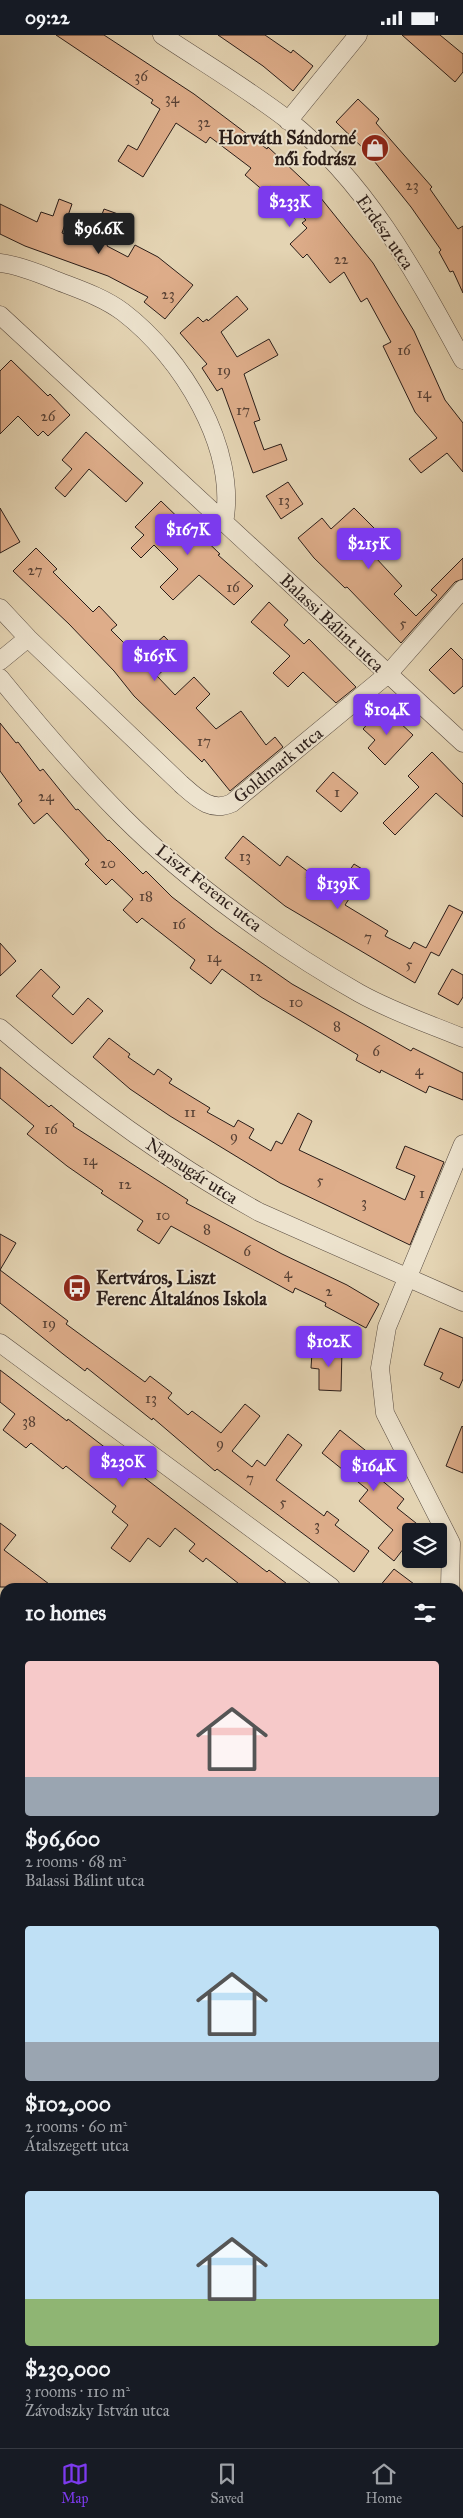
<!DOCTYPE html>
<html lang="en">
<head>
<meta charset="utf-8">
<style>
	:root { --surface:#171b24; --page:#20242c; --text:#f1f3f6; --muted:#9ea1a6; --line:#363941; --accent:#7c3aed }
	body { margin:0; font-family:"IM FELL Great Primer",serif; background:var(--page); color:var(--text); height:100vh; display:flex; flex-direction:column; font-size:19px; white-space:nowrap }
	* { box-sizing:border-box; margin:0 }
	p { font-size:16px; color:var(--muted) }
	.icon { flex:none; width:28px; height:28px; fill:none; stroke:currentColor; stroke-width:2; stroke-linecap:round; stroke-linejoin:round }
	.map { position:relative; flex:1; overflow:hidden }
	.panel { position:absolute; left:0px; top:1548px; width:464px; height:866px; display:flex; flex-direction:column; background:var(--surface); border-radius:15px 15px 0 0; box-shadow:0 2px 8px #0003 }
	.panel>* { flex:none }
	.fabs { position:absolute; left:402px; top:1488px; display:grid; gap:10px }
	.fabs a { display:grid; place-items:center; width:45px; height:45px; border-radius:5px; background:var(--surface); box-shadow:0 2px 8px #0003; font-size:25px }
	.price { position:absolute; translate:-50% -42px; padding:0 11px; border-radius:5px; background:var(--accent); color:#fff; font-size:16px; line-height:32px; filter:drop-shadow(0 1px 2px #0008) }
	.price::after { content:''; position:absolute; left:50%; top:30px; width:15px; height:11px; margin-left:-8px; background:inherit; clip-path:polygon(0 0,100% 0,50% 100%) }
	.price.active { background:#222; color:#fff }
	ul { padding:0; list-style:none }
	li { display:grid; align-content:center; gap:10px; height:265px; padding:0 25px }
	li span { display:grid; place-items:center; height:155px; border-radius:5px; color:#555 }
	li>.icon { margin-inline-start:auto }
	span .icon { width:90px; height:90px; fill:#fffc; stroke-width:1 }
	li b { font-size:21px }
	h2 { display:flex; justify-content:space-between; align-items:center; height:60px; padding:0 25px; font-size:21px }
	.status { display:flex; justify-content:space-between; align-items:center; height:35px; padding:0 25px; background:var(--surface); direction:ltr }
	.status svg { height:14px; fill:currentColor }
	.menu { display:flex; justify-content:space-around; align-items:center; height:70px; border-top:1px solid var(--line); background:var(--surface); font-size:14px; color:var(--muted) }
	.menu a { display:grid; justify-items:center; gap:2px }
	.menu .active { color:var(--accent) }
	.map>svg:first-child { display:block }
	.green { fill:#bcbb87; stroke:#736c50 }
	.building { fill:#dead8a; stroke:#2a1d19 }
	.lines { fill:none; stroke-linecap:round; stroke-linejoin:round }
	.minor-casing { stroke:#584b40; stroke-width:19 }
	.path { stroke:#2a1d19; stroke-width:3; stroke-dasharray:4 2.5; stroke-linecap:butt }
	.minor { stroke:#ede3ce; stroke-width:18 }
	.labels { text-anchor:middle; stroke-width:4; stroke-linejoin:round; paint-order:stroke }
	.number-label { font-size:15px; fill:#574135 }
	.poi-label { font-size:18px; font-weight:bold; fill:#2a1d19; stroke:#ede3ce; text-anchor:end }
	.street-label { font-size:18px; fill:#2a1d19; stroke:#ede3ce }
</style>
</head>
<body>
<div class="status"><b>09:22</b><svg viewBox="0 0 49 12"><path d="M0 12V9h3v3zM5 12V6h3v6zM10 12V3h3v9zM15 12V0h3v12zM26 1h20v11H26zM47 4h2v5h-2z"/></svg></div>
<div class="map">
<svg width="463" height="2413" viewBox="0 0 463 2413">
	<rect width="100%" height="100%" fill="#e4d4b3"/>
	<filter id="stains"><feTurbulence type="fractalNoise" baseFrequency=".004" numOctaves="4"/><feColorMatrix values="0 0 0 0 .2 0 0 0 0 .09 0 0 0 0 .02 0 0 0 .5 -.17"/></filter>
	<radialGradient id="worn" r=".72"><stop offset=".6" stop-color="#630" stop-opacity="0"/><stop offset="1" stop-color="#630" stop-opacity=".3"/></radialGradient>
	<path class="green" d="M0,2382L5,2386V2409H35L40,2413H0Z"/>
	<path class="building" d="M56,0H104L194,59L267,114L268,112L316,157L373,228L414,296L445,365L463,388V437L447,418L421,438L409,424L437,403L415,377L383,311L391,307L367,263L361,267L344,237L330,248L307,219L303,223L290,209L307,193L302,188L306,185L270,151L265,157L245,140L251,133L210,102L206,108L176,88L143,142L118,126L128,110L137,115L160,74L151,68L153,65Z
		M218,0H265L291,18L293,15L313,31L293,56L263,31Z
		M402,0H440L463,19V37L455,47Z
		M358,64L379,84L376,88L432,152L430,154L458,194L463,191V258L453,236L450,237L439,217L441,215L411,172L366,116L336,87Z
		M59,164L72,169L62,198L91,209L104,174L118,179L107,211L128,222L135,210L158,222L193,250L165,284L144,267L148,262L108,241L25,211L0,199V169L37,187L41,177L53,181Z
		M237,261L248,274L221,297L237,322L269,304L278,320L244,339L260,385L254,387L264,415L281,409L287,425L253,438L222,353L217,356L202,333L207,329L180,298L198,282L203,287L207,284L208,286Z
		M11,325L48,361L50,359L70,380L48,401L43,396L38,401L18,381L0,399V336Z
		M86,397L143,448L126,467L89,434L65,462L55,453L72,434L62,425Z
		M288,447L303,469L281,484L266,461Z
		M161,466L194,498L196,496L220,519L218,520L253,551L234,570L199,540L173,565L160,552L178,534L154,510L141,523L131,513L144,500L135,492Z
		M0,473L20,507L0,518Z
		M354,473L380,499L382,497L391,505L375,522L402,551L394,559L416,581L437,560L431,555L463,523V544L455,547L401,608L347,552L345,553L314,523L298,503L322,483L331,494Z
		M36,513L57,534L53,537L93,577L99,571L117,590L111,595L134,618L142,611L147,616L164,601L181,619L157,641L175,660L194,642L210,659L196,673L216,694L241,676L266,710L275,702L283,712L230,756L204,724L202,727L134,661L114,636L69,589L13,536Z
		M269,567L288,585L284,590L304,609L309,604L356,652L336,668L303,637L288,652L273,638L290,621L251,587Z
		M451,613L463,625V651L454,659L429,635Z
		M383,672L413,700L385,730L368,713L375,705L363,694Z
		M0,688L16,708L18,707L40,736L43,734L76,775L78,774L108,806L109,805L143,839L146,836L172,862L216,896L292,949L411,1016L413,1013L463,1038V1065L429,1051L426,1058L381,1035L380,1038L356,1025L358,1020L261,962L222,934L211,949L190,933L195,925L142,883L137,888L123,875L133,864L112,844L106,850L85,829L89,825L47,778L34,789L18,769L22,766L0,736Z
		M432,717L463,749V782L436,758L395,800L383,788L419,752L408,741Z
		M333,737L358,758L341,777L316,756Z
		M243,801L280,831L287,821L310,838L306,843L332,861L354,829L367,837L345,870L388,896L385,901L410,914L414,907L426,913L449,870L463,877L439,921L431,917L415,948L285,871L225,823Z
		M0,908L16,926L0,941Z
		M41,934L60,952L52,961L73,980L88,963L103,976L72,1009L16,961Z
		M452,934L463,940V962L458,970L438,959Z
		M109,1003L130,1019L128,1022L154,1040L158,1034L172,1044L169,1048L210,1073L207,1077L234,1092L238,1085L254,1094L249,1103L271,1116L276,1106L282,1109L298,1078L312,1086L299,1115L405,1165L415,1141L396,1133L405,1111L444,1127L410,1210L280,1148L170,1081L130,1054L93,1022Z
		M0,1032L49,1072L51,1070L74,1089L73,1091L188,1165L186,1168L282,1219L347,1250L379,1269L366,1293L325,1271L326,1268L295,1253L293,1258L171,1191L159,1209L137,1195L143,1186L101,1158L103,1156L67,1131L27,1099L34,1091L0,1063Z
		M0,1199L16,1208L0,1235L68,1286L66,1289L145,1347L150,1341L172,1358L168,1363L188,1380L192,1376L221,1398L245,1369L260,1381L232,1416L252,1432L257,1425L265,1431L288,1399L302,1410L276,1445L324,1481L327,1476L339,1485L335,1490L369,1516L354,1537L217,1434L215,1436L153,1383L152,1385L87,1333L85,1336L63,1319L0,1268Z
		M440,1293L463,1303V1344L459,1353L440,1344L443,1338L424,1330Z
		M320,1313L342,1314L341,1356L319,1355V1334L311,1333L312,1318H320Z
		M0,1335L67,1386L68,1384L267,1537L269,1535L291,1552H243L206,1523L203,1527L189,1516L195,1509L175,1493L160,1512L148,1503L130,1527L111,1513L128,1490L112,1477L116,1471L66,1431L63,1434L31,1408L26,1413L3,1395L15,1379L0,1367Z
		M462,1391L463,1392V1438L446,1431Z
		M340,1395L375,1423L367,1433L404,1464L397,1473L421,1492L418,1496H411V1504L394,1526L378,1513L393,1495L359,1466L368,1455L322,1418Z
		M0,1488L16,1500L4,1515L53,1552H0Z
		M394,1534L418,1552H379Z"/>
	<g class="lines">
		<defs>
			<path id="minor" d="M162,0C204,28 248,54 288,85C367,147 416,239 463,325
				M288,86L358,0
				M0,228C18,230 38,238 55,245C78,254 103,262 123,277C182,322 238,413 224,488
				M0,280L463,708
				M0,573L28,603L181,749C197,763 211,778 232,768L388,639L463,554
				M0,626L28,603
				M0,643C39,691 79,738 123,782C187,846 279,913 359,958C391,976 429,989 463,1003
				M0,993C80,1062 166,1126 259,1177L463,1267
				M0,1308L331,1552
				M450,1552L451,1508L385,1378L380,1333L387,1292L463,1109
				M0,1594L5,1598
				M459,1653L463,1657
				M0,1844L5,1850
				M459,1970L463,1974
				M0,2210L5,2215
				M459,2290L463,2294
				M220,2409L225,2413
				M333,2409L337,2413
				M365,2413L369,2409"/>
		</defs>
		<use href="#minor" class="minor-casing"/>
		<path class="path" d="M0,1873L5,1879
			M459,2318L463,2321"/>
		<use href="#minor" class="minor"/>
	</g>
	<defs>
		<symbol id="shop-disc" viewBox="-11 -11 22 22"><circle r="9.5" fill="#8f2418" stroke="#ede3ce"/><path d="M-5-2.5h2.3a2.7 3.5 0 0 1 5.4 0H5L5.5 6h-11ZM-1.5-2.5h3a1.5 2.3 0 0 0-3 0Z" fill="#fff"/></symbol>
		<symbol id="bus-disc" viewBox="-11 -11 22 22"><circle r="9.5" fill="#8f2418" stroke="#ede3ce"/><path d="M-5-6H5V4H4V6H2V4H-2V6H-4V4H-5ZM-3.5-4V0h7V-4ZM-3.5 1.2v1.5H-2V1.2ZM2 1.2v1.5H3.5V1.2Z" fill="#fff"/></symbol>
	</defs>
	<g fill-rule="evenodd">
		<use href="#shop-disc" x="359" y="97" width="32" height="32"/>
		<use href="#bus-disc" x="61" y="1237" width="32" height="32"/>
	</g>
	<g class="labels">
		<g class="number-label">
			<text x="141" y="46">36</text>
			<text x="172" y="68">34</text>
			<text x="204" y="92">32</text>
			<text x="412" y="155">23</text>
			<text x="341" y="229">22</text>
			<text x="168" y="264">23</text>
			<text x="404" y="320">16</text>
			<text x="224" y="340">19</text>
			<text x="424" y="363">14</text>
			<text x="243" y="380">17</text>
			<text x="48" y="386">26</text>
			<text x="284" y="470">13</text>
			<text x="35" y="540">27</text>
			<text x="233" y="557">16</text>
			<text x="403" y="593">5</text>
			<text x="204" y="711">17</text>
			<text x="337" y="762">1</text>
			<text x="46" y="766">24</text>
			<text x="245" y="826">13</text>
			<text x="108" y="833">20</text>
			<text x="146" y="866">18</text>
			<text x="179" y="894">16</text>
			<text x="368" y="907">7</text>
			<text x="214" y="927">14</text>
			<text x="409" y="934">5</text>
			<text x="256" y="946">12</text>
			<text x="296" y="972">10</text>
			<text x="337" y="996">8</text>
			<text x="376" y="1021">6</text>
			<text x="419" y="1040">4</text>
			<text x="190" y="1082">11</text>
			<text x="51" y="1099">16</text>
			<text x="234" y="1106">9</text>
			<text x="90" y="1130">14</text>
			<text x="320" y="1150">5</text>
			<text x="125" y="1154">12</text>
			<text x="422" y="1163">1</text>
			<text x="364" y="1172">3</text>
			<text x="163" y="1185">10</text>
			<text x="207" y="1199">8</text>
			<text x="247" y="1221">6</text>
			<text x="288" y="1243">4</text>
			<text x="329" y="1261">2</text>
			<text x="49" y="1293">19</text>
			<text x="151" y="1368">13</text>
			<text x="29" y="1391">38</text>
			<text x="220" y="1413">9</text>
			<text x="250" y="1448">7</text>
			<text x="283" y="1472">5</text>
			<text x="317" y="1495">3</text>
		</g>
		<g class="poi-label">
			<text x="356" y="109">Horváth Sándorné<tspan x="356" dy="21">női fodrász</tspan></text>
			<text x="96" y="1249" text-anchor="start">Kertváros, Liszt<tspan x="96" dy="21">Ferenc Általános Iskola</tspan></text>
		</g>
		<g class="street-label">
			<text transform="translate(385 197) rotate(55)" y="6">Erdész utca</text>
			<text transform="translate(332 588) rotate(43)" y="6">Balassi Bálint utca</text>
			<text transform="translate(278 730) rotate(-39)" y="6">Goldmark utca</text>
			<text transform="translate(209 853) rotate(38)" y="6">Liszt Ferenc utca</text>
			<text transform="translate(192 1136) rotate(33)" y="6">Napsugár utca</text>
		</g>
	</g>
	<rect width="100%" height="100%" filter="url(#stains)"/>
	<rect width="100%" height="100%" fill="url(#worn)"/>
</svg>
<div class="fabs">
<a><svg class="icon" aria-label="layers" viewBox="0 0 24 24"><path d="M12 4l9 5-9 5-9-5zM3 14l9 5 9-5"/></svg></a>
</div>
<b class="price" style="left:290px;top:193px">$233K</b>
<b class="price active" style="left:99px;top:220px">$96.6K</b>
<b class="price" style="left:188px;top:521px">$167K</b>
<b class="price" style="left:369px;top:535px">$215K</b>
<b class="price" style="left:155px;top:647px">$165K</b>
<b class="price" style="left:387px;top:701px">$104K</b>
<b class="price" style="left:338px;top:875px">$139K</b>
<b class="price" style="left:329px;top:1333px">$102K</b>
<b class="price" style="left:123px;top:1453px">$230K</b>
<b class="price" style="left:374px;top:1457px">$164K</b>
<section class="panel">
<h2>10 homes<svg class="icon" aria-label="filters" viewBox="0 0 24 24"><path d="M4 7h16M4 17h16"/><circle cx="9" cy="7" r="2"/><circle cx="15" cy="17" r="2"/></svg></h2>
<ul>
<li><span style="background:linear-gradient(#f6c9c9 75%,#9aa5b1 0)"><svg class="icon" aria-label="home" viewBox="0 0 24 24"><path d="M3 11l9-7 9 7M6 9v11h12V9"/></svg></span><div><b>$96,600</b><p>2 rooms · 68 m²</p><p>Balassi Bálint utca</p></div></li>
<li><span style="background:linear-gradient(#bfe0f5 75%,#9aa5b1 0)"><svg class="icon" aria-label="home" viewBox="0 0 24 24"><path d="M3 11l9-7 9 7M6 9v11h12V9"/></svg></span><div><b>$102,000</b><p>2 rooms · 60 m²</p><p>Átalszegett utca</p></div></li>
<li><span style="background:linear-gradient(#bfe0f5 70%,#8fb573 0)"><svg class="icon" aria-label="home" viewBox="0 0 24 24"><path d="M3 11l9-7 9 7M6 9v11h12V9"/></svg></span><div><b>$230,000</b><p>3 rooms · 110 m²</p><p>Závodszky István utca</p></div></li>
</ul>
</section>
</div>
<nav class="menu">
<a class="active"><svg class="icon" aria-label="map" viewBox="0 0 24 24"><path d="M3 6l6-2 6 2 6-2v14l-6 2-6-2-6 2zM9 4v14M15 6v14"/></svg>Map</a>
<a><svg class="icon" aria-label="saved" viewBox="0 0 24 24"><path d="M7 4h10v16l-5-4-5 4z"/></svg>Saved</a>
<a><svg class="icon" aria-label="home" viewBox="0 0 24 24"><path d="M3 11l9-7 9 7M6 9v11h12V9"/></svg>Home</a>
</nav>
</body>
</html>
